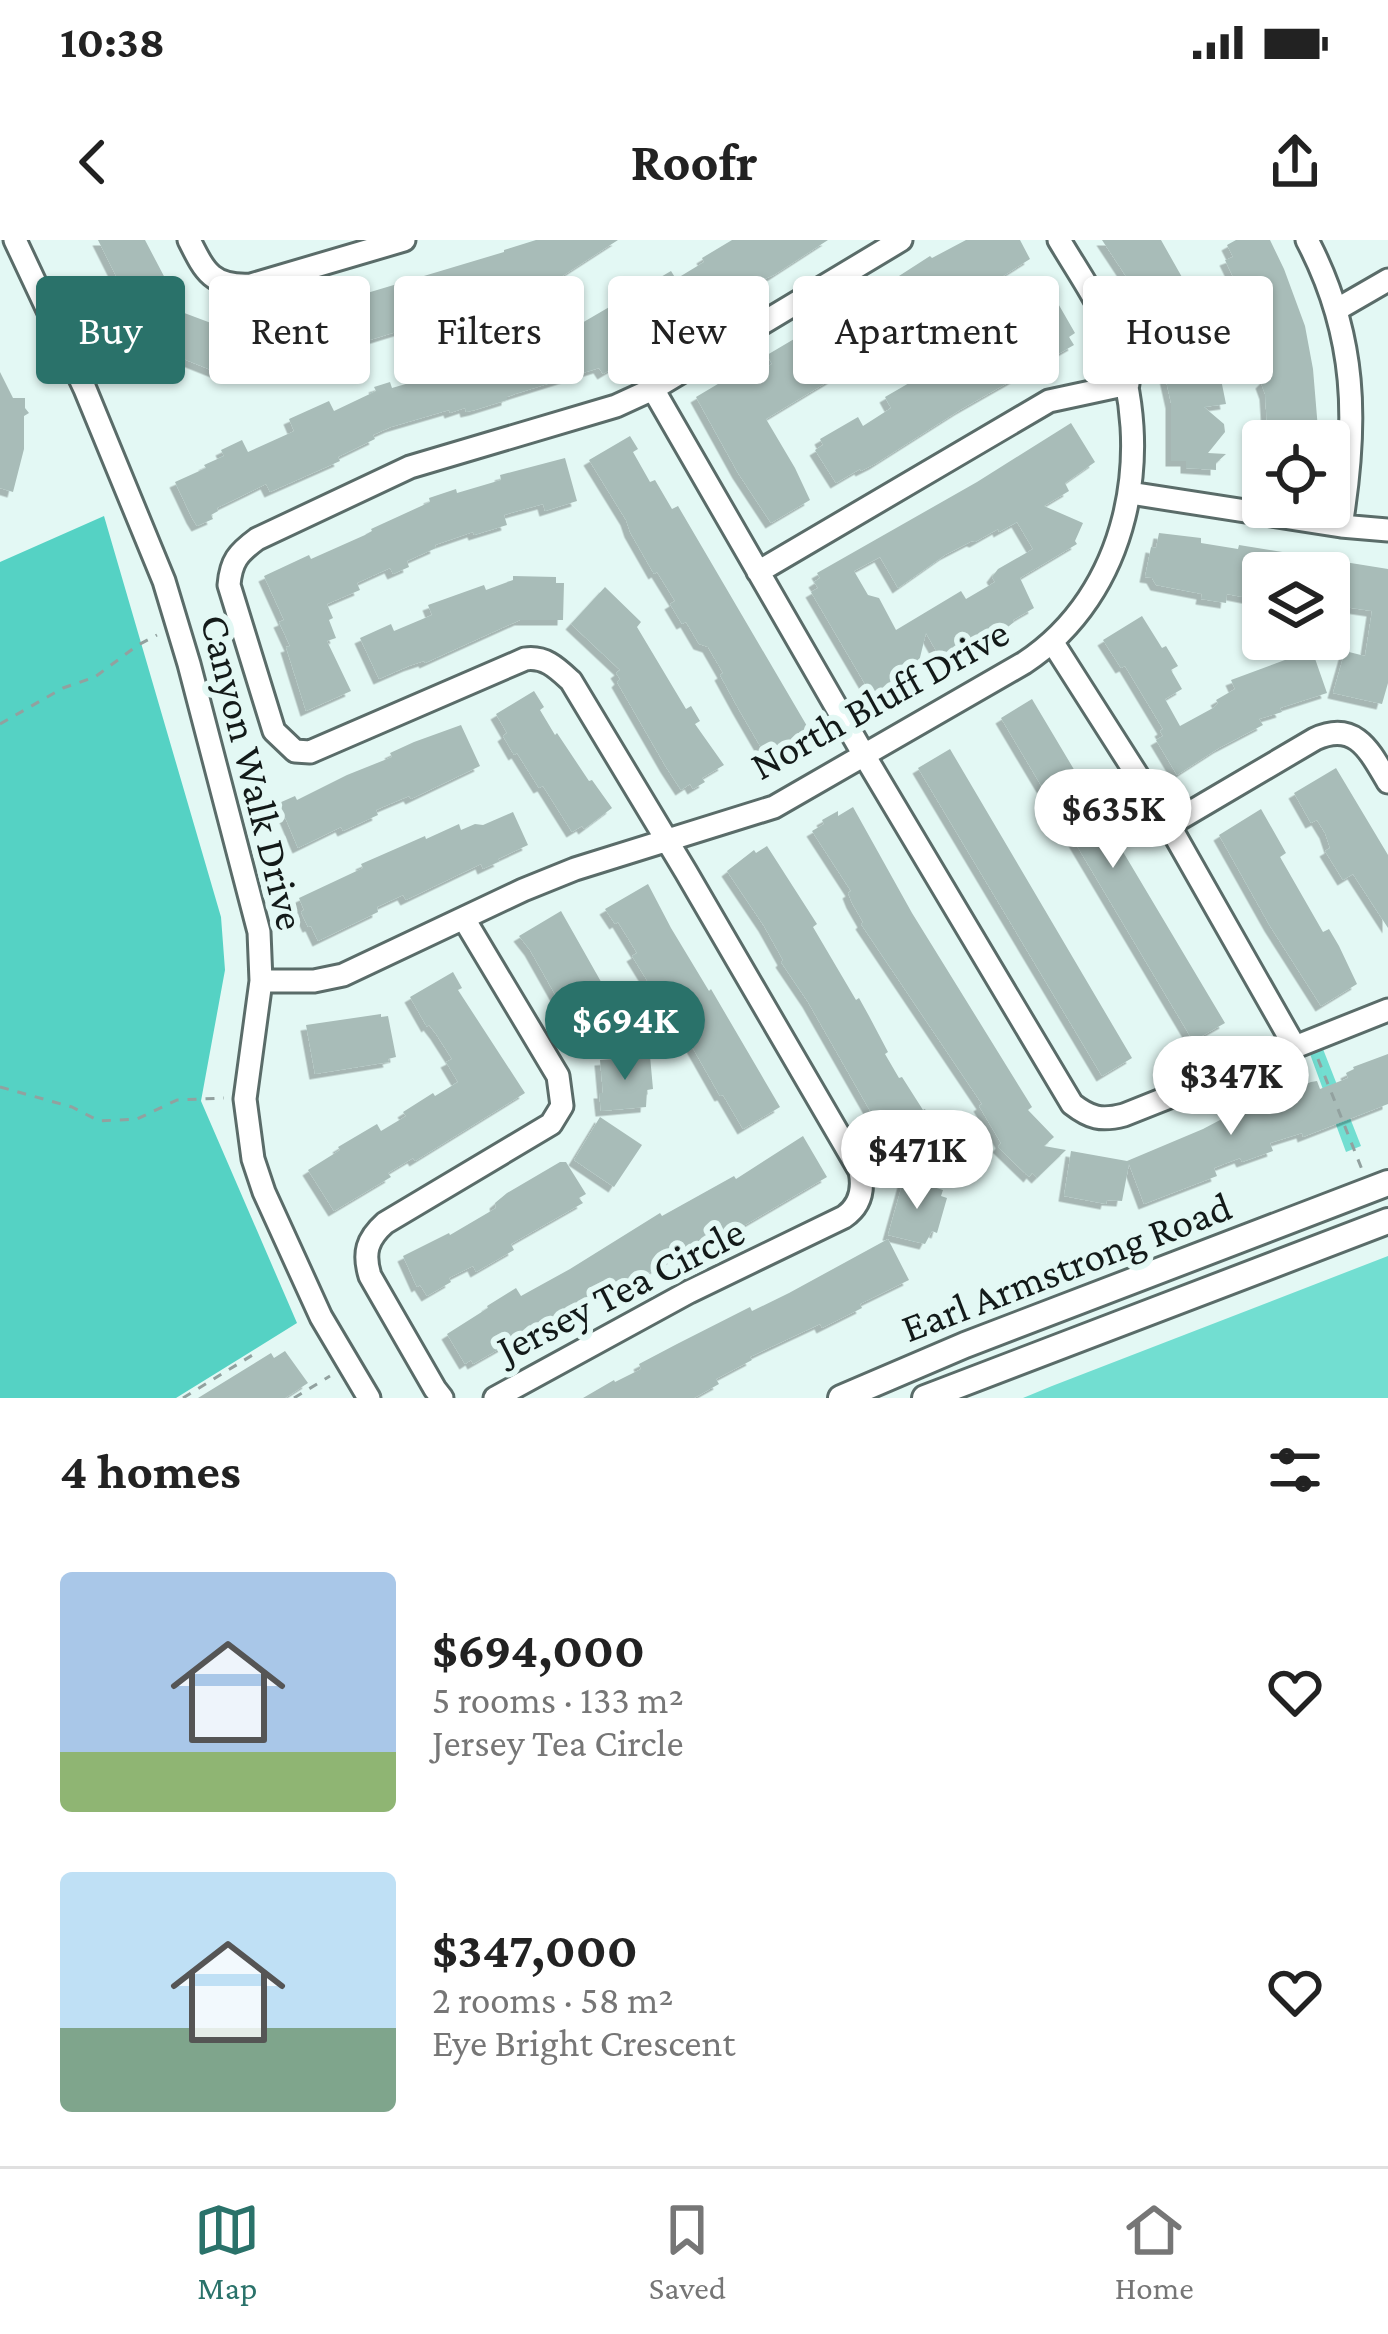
<!DOCTYPE html>
<html lang="en">
<head>
<meta charset="utf-8">
<style>
	:root { --surface:#fff; --page:#f2f2f2; --text:#222; --muted:#767676; --line:#e0e0e0; --accent:#2a726a }
	body { margin:0; font-family:"Crimson Pro",serif; background:var(--page); color:var(--text); height:100vh; display:flex; flex-direction:column; font-size:45px; white-space:nowrap }
	* { box-sizing:border-box; margin:0 }
	p { font-size:39px; color:var(--muted) }
	.icon { flex:none; width:66px; height:66px; fill:none; stroke:currentColor; stroke-width:2; stroke-linecap:round; stroke-linejoin:round }
	.map { position:relative; height:1158px; overflow:hidden }
	.drawer { display:flex; flex-direction:column; background:var(--surface); flex:1 }
	.drawer>* { flex:none }
	.hud { position:absolute; left:36px; top:36px; width:1317px; height:108px; display:flex; gap:24px }
	.buttons { position:absolute; left:1242px; top:180px; display:grid; gap:24px }
	.buttons a { display:grid; place-items:center; width:108px; height:108px; border-radius:12px; background:var(--surface); box-shadow:0 3px 9px #0004; font-size:60px }
	.price { position:absolute; translate:-50% -102px; padding:0 27px; border-radius:42px; background:#fff; color:#222; font-size:39px; line-height:78px; filter:drop-shadow(0 3px 6px #0008) }
	.price::after { content:''; position:absolute; left:50%; top:72px; width:36px; height:27px; margin-left:-18px; background:inherit; clip-path:polygon(0 0,100% 0,50% 100%) }
	.price.selected { background:var(--accent); color:#fff }
	ul { padding:0; list-style:none }
	li { display:flex; align-items:center; gap:36px; height:300px; padding:0 60px }
	li span { display:grid; place-items:center; flex:none; width:336px; height:240px; border-radius:12px; color:#555 }
	li>.icon { margin-inline-start:auto }
	span .icon { width:144px; height:144px; fill:#fffc; stroke-width:1 }
	li b { font-size:51px }
	h2 { display:flex; justify-content:space-between; align-items:center; height:144px; padding:0 60px; font-size:51px }
	.pill { padding:0 42px; border-radius:12px; background:var(--surface); box-shadow:0 3px 9px #0004; font-size:42px; line-height:108px }
	.pill.selected { background:var(--accent); color:#fff }
	.status { display:flex; justify-content:space-between; align-items:center; height:84px; padding:0 60px; background:var(--surface); direction:ltr }
	.status svg { height:33px; fill:currentColor }
	header { display:flex; justify-content:space-between; align-items:center; height:156px; padding:0 60px; background:var(--surface); font-size:54px; font-weight:700 }
	.tab-bar { display:flex; justify-content:space-around; align-items:center; height:168px; border-top:3px solid var(--line); background:var(--surface); font-size:33px; color:var(--muted) }
	.tab-bar a { display:grid; justify-items:center; gap:6px }
	.tab-bar .selected { color:var(--accent) }
	.map>svg:first-child { display:block }
	.green { fill:#72ded1 }
	.forest { fill:#55d2c4 }
	.building { fill:#a8bcb8; fill-rule:evenodd; filter:url(#shadow) }
	.lines { fill:none; stroke-linecap:round; stroke-linejoin:round }
	.minor-casing { stroke:#5a6c69; stroke-width:27 }
	.major-casing { stroke:#5a6c69; stroke-width:30 }
	.path { stroke:#92a19f; stroke-width:3; stroke-dasharray:9 9; stroke-linecap:butt }
	.minor { stroke:#fff; stroke-width:21 }
	.major { stroke:#fff; stroke-width:24 }
	.labels { text-anchor:middle; stroke-width:12; stroke-linejoin:round; paint-order:stroke }
	.street-label { font-size:42px; fill:#131a19; stroke:#e3f8f4 }
</style>
</head>
<body>
<div class="status"><b>10:38</b><svg viewBox="0 0 49 12"><path d="M0 12V9h3v3zM5 12V6h3v6zM10 12V3h3v9zM15 12V0h3v12zM26 1h20v11H26zM47 4h2v5h-2z"/></svg></div>
<header><svg class="icon" aria-label="back" viewBox="0 0 24 24"><path d="M15 5l-7 7 7 7"/></svg>Roofr<svg class="icon" aria-label="share" viewBox="0 0 24 24"><path d="M12 15V3M7 8l5-5 5 5M5 13v7h14v-7"/></svg></header>
<div class="map">
<svg width="1388" height="1158" viewBox="0 0 1388 1158">
	<defs>
		<filter id="shadow"><feDropShadow dx="-5.5" dy="5.5" stdDeviation="0" flood-color="#0004"/></filter>
	</defs>
	<rect width="100%" height="100%" fill="#e3f8f4"/>
	<path class="green" d="M1323,809L1361,906L1346,912L1310,814Z
		M1388,1016V1158H1023L1052,1146Z"/>
	<path class="forest" d="M104,276L221,677L225,730L201,861L297,1083L176,1158H0V322Z"/>
	<path class="building" d="M98,0H145L177,61L142,80L117,38Z
		M536,0H618L550,44L496,57L497,59L467,70L344,108L343,106L328,110L327,108L291,118L293,124L274,130L272,124L265,127L253,87L310,70L338,65L337,62L504,12V10Z
		M732,0H828L774,35L750,45L603,134L599,128L515,154L507,157V160L475,170L466,172L465,168L450,173L449,170L391,187L373,195L375,199L338,217L340,221L270,252L266,244L252,251L217,268L218,271L211,275L213,279L197,286L192,278L175,242L206,228L204,225L224,216L221,210L242,200L248,212L290,193L294,191L289,179L329,161L334,171L376,151L374,147L390,142L392,148L477,123L475,117L506,106L561,89L563,94L671,31L676,39L704,22L702,18Z
		M966,0H1020L1030,19L987,46L986,44L961,59L959,55L926,78L923,84L909,94L863,121L862,118L832,135L834,138L766,179L795,228L810,260L771,283L738,233L696,157L738,132L743,141L772,124L767,115L850,66L852,69L887,49L885,45L930,16L932,18Z
		M1102,0H1161L1187,46L1192,49L1209,95H1212L1226,164L1204,167L1224,184L1225,192L1208,213L1226,214L1216,223V230L1186,228V221H1171V163L1155,92L1141,59Z
		M1236,0H1270L1284,29L1305,86L1313,129L1319,201H1268L1265,154L1261,143L1267,137L1263,123L1256,118L1250,93H1247L1248,68L1225,20L1233,17L1227,5Z
		M1052,53L1075,93L1069,97L1074,105L960,170L875,224L861,231L860,229L836,243L815,210L823,205L820,199L858,177L863,186L891,168L885,157L935,128L932,124L978,97L979,100Z
		M179,71L243,95L226,136L171,114L172,111L165,108Z
		M0,132L13,158H25V168L29,173L24,176V209L13,252L0,248Z
		M1071,183L1095,222L1065,243L1069,251L1044,266L1083,283L1075,301L1077,304L1020,338L1034,368L1013,380L1014,382L1004,390L950,422L945,413L939,416L926,393L915,438L918,443L892,458L889,453L875,461L811,352L818,348L814,342L820,338L817,333L977,242ZM1017,282L1033,309L998,329L992,337L995,342L966,359L961,351L896,390L879,358L868,355L854,331L880,317L898,348L945,315L972,301L975,302L998,289L999,292Z
		M630,196L638,209L633,212L650,242L655,240L672,269L678,266L814,498L812,507L774,530L738,468L720,435L723,433L708,407L699,404L686,382L682,384L670,364L675,361L657,332L654,334L630,292L626,280L589,220Z
		M565,218L577,261L545,271L543,264L504,275L507,285L474,295L473,292L435,305L436,308L407,321L409,327L393,334L390,328L357,343L360,350L327,364L333,378L329,380L336,398L327,401L351,451L306,471L286,407L290,406L279,382L284,380L264,336L309,315L311,319L365,295L372,291L371,289L430,262L429,258L456,249L457,253L501,240L500,235Z
		M1159,293L1201,298V303L1238,309L1239,305L1388,329V443L1382,464L1333,453L1345,411L1365,416L1372,371L1345,367L1329,379V333H1263V361L1227,354L1226,363L1201,359L1202,354L1156,345L1152,338L1145,337L1151,307L1156,308Z
		M513,336L556,337V343H564L563,380H520L425,423L424,421L409,426L379,439L360,398L391,384L394,391L432,375L428,365L484,345L486,350L513,340Z
		M605,347L641,382L637,387L686,469L691,466L700,481L695,484L724,525L702,538L705,542L693,549L690,544L681,550L666,527L617,442L620,439L616,433L620,430L571,384Z
		M1142,376L1162,408L1166,406L1178,426L1171,430L1182,449L1165,459L1180,486L1213,468L1218,463L1216,460L1235,449L1231,440L1312,410L1327,453L1280,468L1282,472L1259,479L1263,485L1219,508L1177,535L1156,500L1163,496L1160,491L1163,489L1125,426L1121,428L1103,400Z
		M534,451L544,467L540,470L555,495L557,493L589,541L592,540L612,568L584,589L582,586L572,592L543,546L539,548L517,513L514,515L503,496L507,493L496,474Z
		M1032,459L1225,783L1193,801L1001,478Z
		M461,485L480,526L411,559L409,556L376,570L378,575L343,591L341,587L298,608L279,563L295,556L297,560L347,535L392,517L390,513L414,502Z
		M950,509L1132,818L1102,836L918,528Z
		M1336,528L1388,615V688L1353,634L1343,640L1325,611L1330,608L1325,593L1317,580L1311,583L1294,553Z
		M853,567L912,673L1032,867L1028,870L1054,897L1044,906L1066,910L1037,938L1032,933L1029,937L998,907L1001,903L979,866L982,864L861,684L863,682L852,663L848,653L851,651L812,591L824,584L822,580L838,571V576Z
		M1261,569L1286,613L1280,617L1323,692L1329,689L1339,706L1357,744L1321,766L1270,686L1219,595Z
		M513,572L528,605L498,619L500,621L483,629L481,624L406,660L403,655L377,667L378,672L318,701L311,686L308,687L301,672L304,670L299,658L363,628L361,624L425,596L426,599L459,584L461,590L475,584L483,585Z
		M767,606L817,684L813,687L856,760L859,758L869,776L888,812L885,814L899,838L902,837L923,870L925,869L942,908L939,910L942,916L903,933L882,880L877,883L808,762L781,722L783,720L764,686L727,631L754,610L756,613Z
		M648,644L671,688L709,751L711,749L780,867L743,889L723,855L720,856L661,752L656,755L632,716L637,713L618,682L615,684L605,669Z
		M561,671L630,793L599,811L598,804L587,811L530,710L519,696Z
		M453,732L462,748L458,750L525,853L415,921L413,918L388,933L391,937L334,971L308,930L340,910L338,907L377,884L381,891L406,876L403,872L433,853L435,856L458,842L446,822L452,819L436,794L429,785L427,787L410,757Z
		M381,774V777L388,776L396,817L388,819L389,822L315,834L306,785Z
		M1388,814V864L1303,897L1302,893L1270,903L1273,911L1242,922L1240,918L1214,928L1217,936L1144,964L1129,924L1122,961L1107,960L1106,964L1064,956L1071,911L1127,921L1203,889L1239,870L1311,842L1317,841L1320,849L1348,838L1346,833L1354,829L1353,827Z
		M650,816L653,849L647,850L646,867L601,871L599,853H603L600,820Z
		M600,877L642,905L614,947L574,920Z
		M803,896L827,937L721,999L720,996L691,1013L689,1009L626,1046L625,1044L603,1056L600,1052L473,1124L471,1120L465,1124L447,1094L488,1068L487,1066L516,1048L521,1056L570,1029L660,973L662,976L734,936L736,939Z
		M560,922H566L586,954L579,958L583,963L511,1004L514,1010L476,1032L473,1026L449,1038L451,1042L427,1056L420,1045L417,1047L403,1016L449,993L450,995L496,968L495,963L507,953Z
		M904,938L943,950L941,956L947,958L937,993L932,991L925,1004L888,995Z
		M888,999L909,1040L860,1064L862,1068L822,1088L820,1084L750,1117L752,1120L716,1139L719,1144L694,1158H583L614,1140L615,1142L641,1129L639,1124L677,1104L750,1067L752,1071L789,1053Z
		M285,1111L308,1143L285,1158H198L271,1113L274,1118Z"/>
	<g class="lines">
		<defs>
			<path id="minor" d="M15,0L85,149L164,341L189,424L259,692L261,741L245,859L253,919L264,952L321,1077L369,1158
				M189,0C205,32 212,47 251,45L404,0
				M1307,0C1357,95 1358,182 1341,286
				M1336,70L1388,40
				M653,149L864,515L1072,864C1090,878 1101,881 1124,875L1388,770
				M1130,253L1341,286L1388,290
				M758,332L1049,161L1128,144
				M1053,403L1169,585L1295,807
				M1169,585L1315,499C1356,480 1370,512 1388,542
				M261,741H314L343,735L523,650L575,629L774,567L1024,423C1129,354 1156,211 1113,98C1100,63 1078,32 1059,0
				M442,1158L435,1149L370,1036C363,1013 367,999 385,983L551,884L562,866L558,836L464,679
				M495,1158L689,1052L844,977C860,966 864,950 860,931L686,632L571,441C557,428 545,416 525,419L310,512L295,511L274,491L229,345C231,321 238,313 257,299L410,227L616,166L653,149L901,0"/>
			<path id="major" d="M841,1158L965,1105L1388,943
				M925,1158L1388,981"/>
		</defs>
		<use href="#minor" class="minor-casing"/>
		<use href="#major" class="major-casing"/>
		<path class="path" d="M0,484L63,448L95,437L138,405L157,395
			M1318,819L1363,932
			M0,847L72,867L99,881L137,879L177,860L224,858
			M183,1158L259,1111
			M294,1158L330,1136"/>
		<use href="#minor" class="minor"/>
		<use href="#major" class="major"/>
	</g>
	<g class="labels">
		<g class="street-label">
			<text transform="translate(879 458) rotate(-29)" y="15">North Bluff Drive</text>
			<text transform="translate(254 532) rotate(76)" y="15">Canyon Walk Drive</text>
			<text transform="translate(1066 1026) rotate(-21)" y="15">Earl Armstrong Road</text>
			<text transform="translate(620 1049) rotate(-27)" y="15">Jersey Tea Circle</text>
		</g>
	</g>
</svg>
<div class="buttons">
<a><svg class="icon" aria-label="locate" viewBox="0 0 24 24"><circle cx="12" cy="12" r="6"/><path d="M12 2v4M12 18v4M2 12h4M18 12h4"/></svg></a>
<a><svg class="icon" aria-label="layers" viewBox="0 0 24 24"><path d="M12 4l9 5-9 5-9-5zM3 14l9 5 9-5"/></svg></a>
</div>
<b class="price" style="left:1113px;top:631px">$635K</b>
<b class="price selected" style="left:625px;top:843px">$694K</b>
<b class="price" style="left:1231px;top:898px">$347K</b>
<b class="price" style="left:917px;top:972px">$471K</b>
<div class="hud">
<a class="pill selected">Buy</a>
<a class="pill">Rent</a>
<a class="pill">Filters</a>
<a class="pill">New</a>
<a class="pill">Apartment</a>
<a class="pill">House</a>
</div>
</div>
<section class="drawer">
<h2>4 homes<svg class="icon" aria-label="filters" viewBox="0 0 24 24"><path d="M4 7h16M4 17h16"/><circle cx="9" cy="7" r="2"/><circle cx="15" cy="17" r="2"/></svg></h2>
<ul>
<li><span style="background:linear-gradient(#a9c7e8 75%,#8fb573 0)"><svg class="icon" aria-label="home" viewBox="0 0 24 24"><path d="M3 11l9-7 9 7M6 9v11h12V9"/></svg></span><div><b>$694,000</b><p>5 rooms · 133 m²</p><p>Jersey Tea Circle</p></div><svg class="icon" aria-label="heart" viewBox="0 0 24 24"><path d="M12 20l-8-8c-3-5 5-10 8-4 3-6 11-1 8 4z"/></svg></li>
<li><span style="background:linear-gradient(#bfe0f5 65%,#7fa58c 0)"><svg class="icon" aria-label="home" viewBox="0 0 24 24"><path d="M3 11l9-7 9 7M6 9v11h12V9"/></svg></span><div><b>$347,000</b><p>2 rooms · 58 m²</p><p>Eye Bright Crescent</p></div><svg class="icon" aria-label="heart" viewBox="0 0 24 24"><path d="M12 20l-8-8c-3-5 5-10 8-4 3-6 11-1 8 4z"/></svg></li>
</ul>
</section>
<nav class="tab-bar">
<a class="selected"><svg class="icon" aria-label="map" viewBox="0 0 24 24"><path d="M3 6l6-2 6 2 6-2v14l-6 2-6-2-6 2zM9 4v14M15 6v14"/></svg>Map</a>
<a><svg class="icon" aria-label="saved" viewBox="0 0 24 24"><path d="M7 4h10v16l-5-4-5 4z"/></svg>Saved</a>
<a><svg class="icon" aria-label="home" viewBox="0 0 24 24"><path d="M3 11l9-7 9 7M6 9v11h12V9"/></svg>Home</a>
</nav>
</body>
</html>
